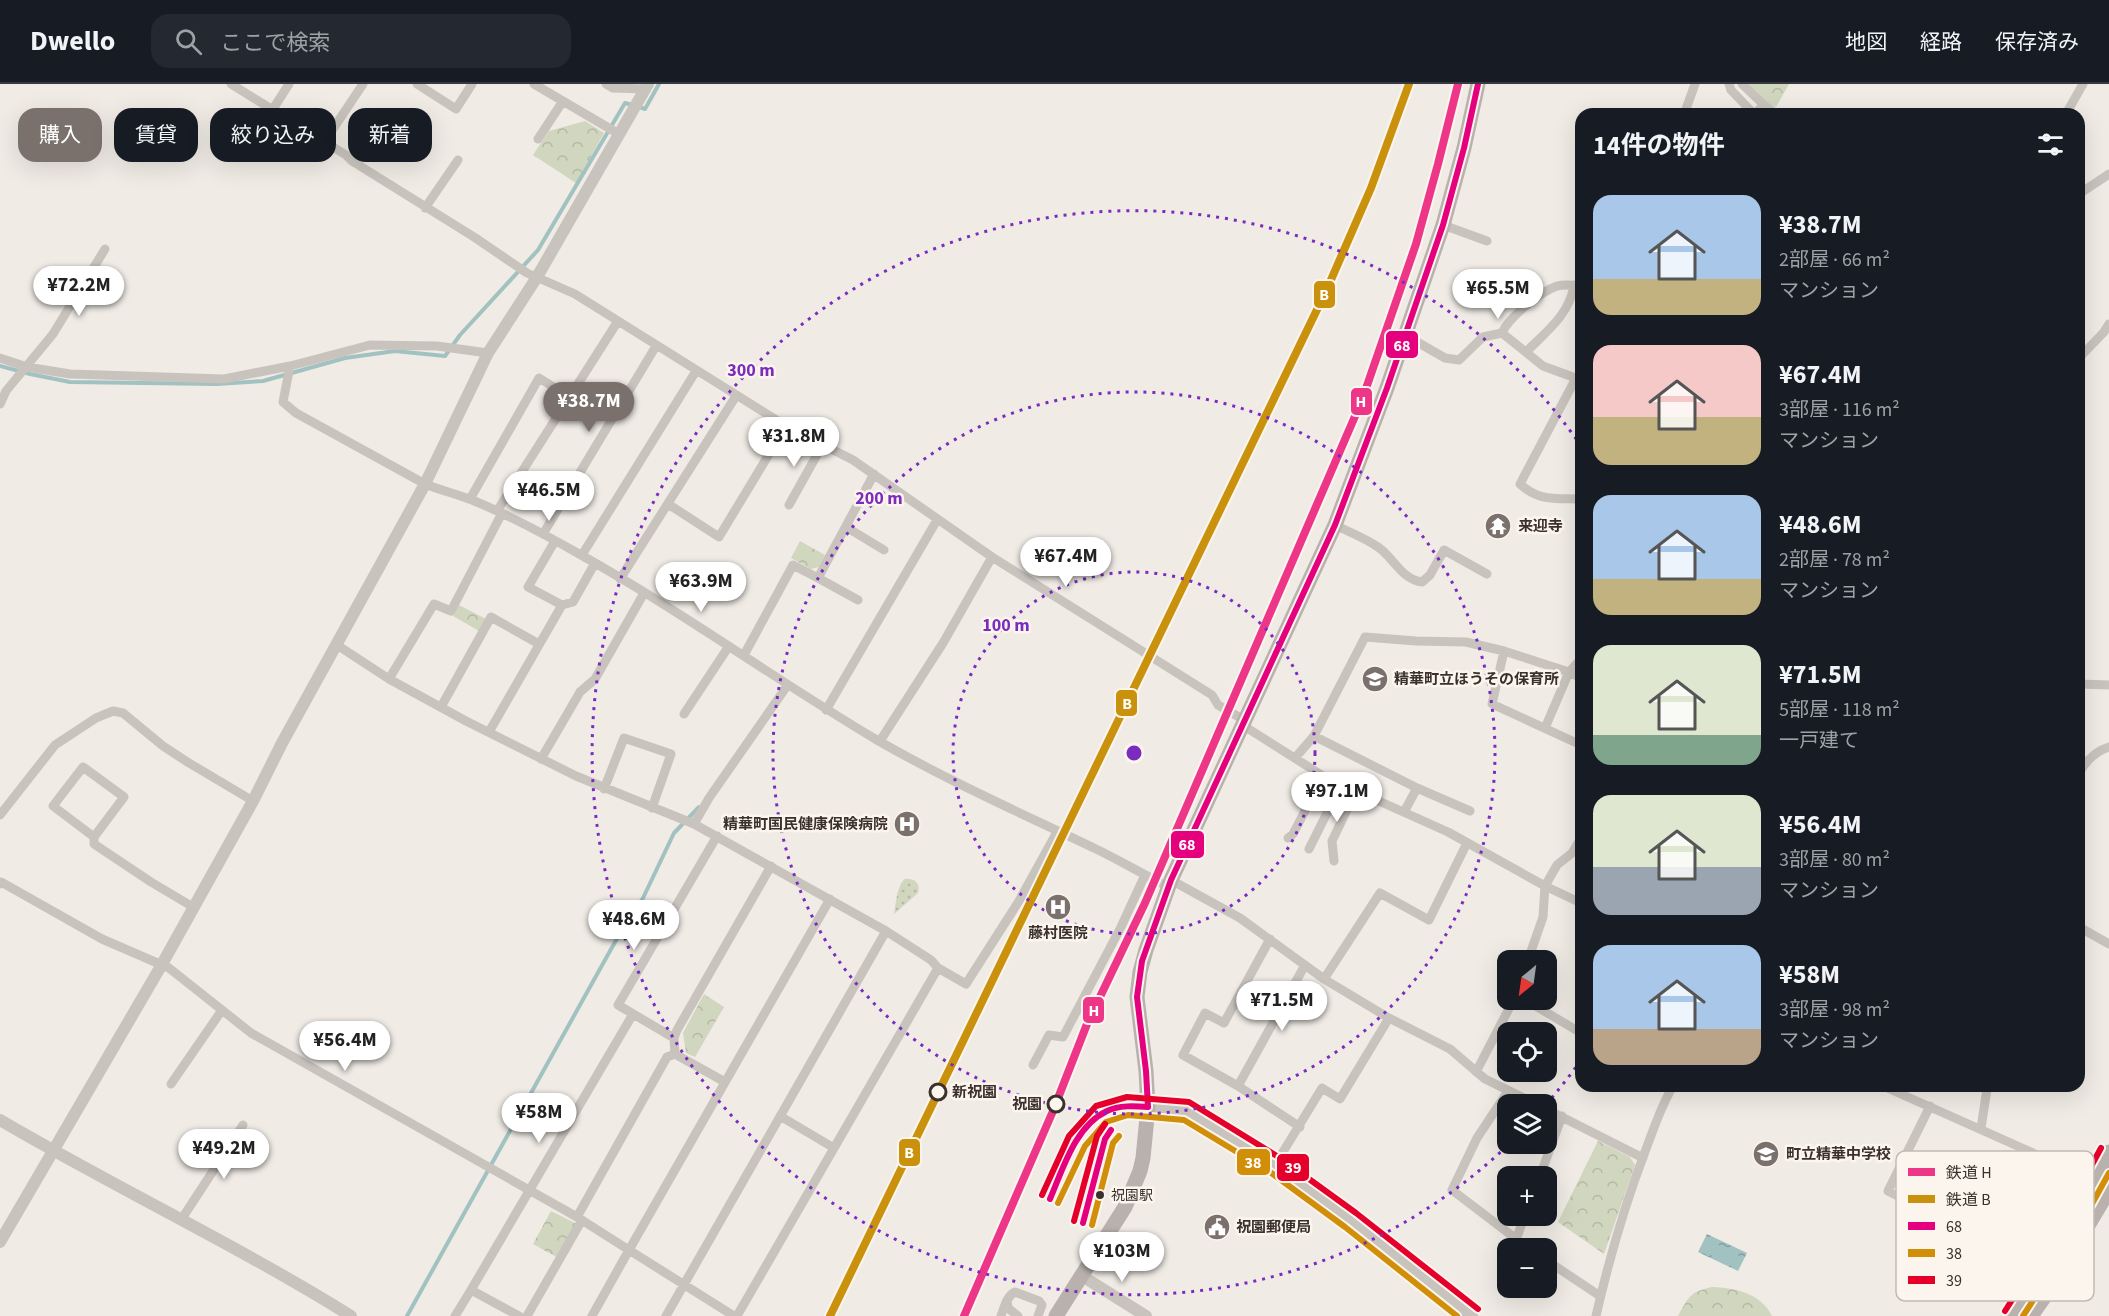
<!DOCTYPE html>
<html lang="ja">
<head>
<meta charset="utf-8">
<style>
	:root { --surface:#171b24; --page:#242831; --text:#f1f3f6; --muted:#9ea1a6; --line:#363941; --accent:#7a716c }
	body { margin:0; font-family:"Source Sans 3","Noto Sans JP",sans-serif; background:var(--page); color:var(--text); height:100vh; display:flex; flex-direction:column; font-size:22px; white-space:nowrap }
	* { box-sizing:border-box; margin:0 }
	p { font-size:20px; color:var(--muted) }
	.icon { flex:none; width:33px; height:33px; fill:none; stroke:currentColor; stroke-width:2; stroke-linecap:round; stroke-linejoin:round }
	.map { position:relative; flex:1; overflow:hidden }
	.side { position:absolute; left:1575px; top:24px; width:510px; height:984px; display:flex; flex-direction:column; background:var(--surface); border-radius:18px; box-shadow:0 6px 24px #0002 }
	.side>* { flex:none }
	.hud { position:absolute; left:18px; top:24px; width:570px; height:54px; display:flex; gap:12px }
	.needle { width:39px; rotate:209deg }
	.buttons { position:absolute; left:1497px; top:866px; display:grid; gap:12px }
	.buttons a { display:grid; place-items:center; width:60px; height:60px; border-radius:12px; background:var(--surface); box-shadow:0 6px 24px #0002; font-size:30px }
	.price { position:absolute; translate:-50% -51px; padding:0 14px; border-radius:21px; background:#fff; color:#222; font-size:20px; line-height:39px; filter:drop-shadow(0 2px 3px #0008) }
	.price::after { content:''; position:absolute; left:50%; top:36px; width:18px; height:14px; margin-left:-9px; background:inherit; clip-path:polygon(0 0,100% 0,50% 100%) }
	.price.active { background:var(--accent); color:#fff }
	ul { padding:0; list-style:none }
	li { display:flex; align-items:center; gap:18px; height:150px; padding:0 18px }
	li span { display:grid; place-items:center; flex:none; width:168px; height:120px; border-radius:18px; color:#555 }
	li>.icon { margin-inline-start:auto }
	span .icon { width:72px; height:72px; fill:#fffc; stroke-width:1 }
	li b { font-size:26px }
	h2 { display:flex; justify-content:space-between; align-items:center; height:72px; padding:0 18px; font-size:26px }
	.chip { padding:0 21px; border-radius:18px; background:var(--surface); box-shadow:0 6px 24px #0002; font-size:21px; line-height:54px }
	.chip.active { background:var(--accent); color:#fff }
	header { display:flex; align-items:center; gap:36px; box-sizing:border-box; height:84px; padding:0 30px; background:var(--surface); border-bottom:2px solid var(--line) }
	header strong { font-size:28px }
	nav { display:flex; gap:33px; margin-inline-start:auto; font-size:21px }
	.search { width:420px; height:54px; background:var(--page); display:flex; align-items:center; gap:15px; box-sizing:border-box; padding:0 21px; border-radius:18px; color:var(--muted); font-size:22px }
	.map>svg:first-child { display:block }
	.grass { fill:url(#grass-dots) }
	.forest { fill:url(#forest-crowns) }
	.water { fill:url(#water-ripples) }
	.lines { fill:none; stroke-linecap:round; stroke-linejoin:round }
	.stream { stroke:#a1c2c1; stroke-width:4 }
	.minor { stroke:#c9c3be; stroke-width:9 }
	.tertiary { stroke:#c9c3be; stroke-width:12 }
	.primary { stroke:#b8b1ad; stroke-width:15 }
	.bus-1-casing { stroke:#fbf5ee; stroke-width:10 }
	.bus-2-casing { stroke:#fbf5ee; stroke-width:10 }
	.bus-3-casing { stroke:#fbf5ee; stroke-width:10 }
	.bus-1 { stroke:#e5007d; stroke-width:6 }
	.bus-2 { stroke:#d18e09; stroke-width:6 }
	.bus-3 { stroke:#e4002b; stroke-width:6 }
	.rail-1-casing { stroke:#fbf5ee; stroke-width:12 }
	.rail-2-casing { stroke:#fbf5ee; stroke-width:12 }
	.rail-1 { stroke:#ee3689; stroke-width:8 }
	.rail-2 { stroke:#ca920c; stroke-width:8 }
	.ring { fill:none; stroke:#7b2cbf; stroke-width:3; stroke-dasharray:3 6 }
	.stop-dot { fill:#fbf5ee; stroke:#3b302b; stroke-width:3 }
	.bus-dot { fill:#3b302b; stroke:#fbf5ee; stroke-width:2 }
	.labels { text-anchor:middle; stroke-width:5; stroke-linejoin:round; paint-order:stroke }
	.bus-label { font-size:14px; fill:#3b302b; stroke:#fbf5ee; text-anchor:start }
	.poi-label { font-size:15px; font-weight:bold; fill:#3b302b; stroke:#fbf5ee; text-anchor:start }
	.stop-label { font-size:15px; font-weight:bold; fill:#3b302b; stroke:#fbf5ee; text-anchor:start }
	.key { fill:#fbf5ee; stroke:#c1bab4; stroke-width:1.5 }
	.key-label { font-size:16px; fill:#3b302b }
	.centre { fill:#7b2cbf; stroke:#fbf5ee; stroke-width:3 }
	.ring-label { font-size:18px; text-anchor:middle; font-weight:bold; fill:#7b2cbf; stroke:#fbf5ee; stroke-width:5; stroke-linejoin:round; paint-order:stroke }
	.line-badge { stroke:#fbf5ee; stroke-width:2 }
	.badge-label { font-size:16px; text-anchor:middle; font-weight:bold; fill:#fff }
</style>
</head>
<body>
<header>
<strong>Dwello</strong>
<div class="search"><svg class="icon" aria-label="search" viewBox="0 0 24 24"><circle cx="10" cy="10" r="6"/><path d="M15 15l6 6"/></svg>ここで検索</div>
<nav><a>地図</a><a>経路</a><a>保存済み</a></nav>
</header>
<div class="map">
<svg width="2109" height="1232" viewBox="0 0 2109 1232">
	<defs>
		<pattern id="grass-dots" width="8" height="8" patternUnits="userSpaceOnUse" patternTransform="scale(1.5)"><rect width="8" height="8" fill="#d1d6bf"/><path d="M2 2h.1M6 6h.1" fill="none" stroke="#b4b8a4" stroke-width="1.8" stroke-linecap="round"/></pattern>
		<pattern id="forest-crowns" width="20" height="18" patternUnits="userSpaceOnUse" patternTransform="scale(1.5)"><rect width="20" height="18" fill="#d1d6bf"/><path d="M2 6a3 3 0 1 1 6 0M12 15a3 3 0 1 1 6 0" fill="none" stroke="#b4b8a4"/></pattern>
		<pattern id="water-ripples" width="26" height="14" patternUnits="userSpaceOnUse" patternTransform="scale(1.5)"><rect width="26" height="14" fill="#a1c2c1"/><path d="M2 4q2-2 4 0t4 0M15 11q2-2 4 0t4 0" fill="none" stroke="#849e9d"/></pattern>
	</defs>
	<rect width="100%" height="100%" fill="#f0ebe5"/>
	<path class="grass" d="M905,795C914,794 921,799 918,809L894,830C896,820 897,801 905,795Z"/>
	<path class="forest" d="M1748,0H1789L1776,23L1770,21Z
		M585,37L604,49L576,99L533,71L549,47Z
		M800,457L825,471L819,483L811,485L791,474Z
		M459,521L486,535L479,547L453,532Z
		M704,910L724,923L695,973L686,969L683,949Z
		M1598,1057L1630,1073L1635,1081L1604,1170L1558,1138Z
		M551,1127L577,1140L558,1174L533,1160Z
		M1712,1203C1735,1204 1761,1209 1772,1232H1678C1689,1213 1689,1208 1712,1203Z"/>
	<path class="water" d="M1707,1150L1747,1169L1738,1187L1698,1168Z"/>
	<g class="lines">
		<path class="stream" d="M639,23L645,25L659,0
			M0,282L30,290L70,298L217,300L263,297L345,274L395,267L445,272L460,251L538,166L625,19L632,21
			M407,1232L615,858L643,814L674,749L699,723"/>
		<path class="minor" d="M231,0L346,71L352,77L474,153L527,189L575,210L786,342L853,376L992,473L1212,611L1218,621L1246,637
			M417,0L456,25L472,0
			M534,0L619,50
			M606,0L613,4L646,5
			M1729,0L1731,6L1754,30
			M1742,0L1764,21
			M273,25L289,0
			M1686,25L1695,0
			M1754,30L1764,21L1776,30
			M2066,30L2083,0
			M538,55L563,17
			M325,57L363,0
			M2079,110L2109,90
			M425,124L458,76
			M1443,141L1487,157
			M1502,249C1508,234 1540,208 1557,202C1564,200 1573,201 1581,202
			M1405,251L1445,274L1459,276L1483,253L1502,249L1543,282L1581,296
			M1526,268C1546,248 1570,230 1574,201
			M0,274L27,283L70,290L224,295L290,282L370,261L437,262L488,269
			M2079,274L2104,248L2109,240
			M290,282L283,318L296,329L425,400C440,406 456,410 472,416C509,431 546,451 581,471C683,528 777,597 877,656C948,697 1023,730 1096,765C1121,777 1144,791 1169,803
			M1576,294L1520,400C1539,418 1556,414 1581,415
			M0,320L6,307L53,250L105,165
			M470,415L539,294L570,313
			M668,420L719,453L786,342
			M789,421L823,360
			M497,427L618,237
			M1335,441C1349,448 1365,454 1378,463C1394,474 1401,495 1422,498L1430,491L1444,466L1487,490
			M846,443L884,466
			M543,450L656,262
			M555,457L528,503L562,521
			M582,471L696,287
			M818,494L858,516
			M620,495L736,312
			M337,561L389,595L466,637L576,692L694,740L886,847L666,1232
			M1504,567L1492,620L1581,661
			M744,571L793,481L818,494L874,390
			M389,595L434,520L451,527L502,429
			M2079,600L2109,601
			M441,623L491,533L539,560
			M826,626L937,436
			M684,630L729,562
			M1244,642L1323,692L1448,748L1545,802L1581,819
			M1545,644L1569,588L1581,575
			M489,648L562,521L573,518L595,479
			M1314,652L1417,704L1470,727
			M880,657L943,559L992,473
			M1295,674L1314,652L1365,553L1416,557L1466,558L1504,567L1569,588L1581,594
			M541,675L580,608L595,595L644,509
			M2079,689C2086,677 2095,667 2109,663
			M604,705L624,654L671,670L652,724
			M1404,728L1417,704
			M0,731L55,661L96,634L113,627L123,629L163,662L189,679L253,717
			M694,740L709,714L787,602
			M94,753L53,722L83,683L124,713L94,753V760L151,798L193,823
			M1288,754L1293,750L1323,692
			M1309,765L1341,701
			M1334,777L1332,757L1356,707
			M1171,796L1240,834L1324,895L1389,934L1450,965L1485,995L1536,1020
			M0,800L1,798L102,855L169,884L251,949L577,1133L629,1166L592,1232
			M2079,843L2109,860
			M886,847L931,876L938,884L966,900L1019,817L1057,748
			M1270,855L1224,939L1205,929L1183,971L1238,1002L1300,1043
			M1528,876L1543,833L1545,802L1557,781L1572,769L1581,754
			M1324,895L1380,809L1429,836L1467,759
			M1524,915L1581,949
			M674,954L618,921L717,752
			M675,970L674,954L677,946L771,782
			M1033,981L1049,951L1063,953L1121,843L1145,791
			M1476,988L1514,915
			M171,1000L222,926
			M1238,1002L1305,881
			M1883,1002L2031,1068L2096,1104
			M1508,1007L1477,1054L1452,1106L1528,1164
			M1930,1022L1888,1107L1931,1129
			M1546,1025L1643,1074
			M780,1032L834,1064
			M1981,1044L1987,1005L1983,1002
			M1275,1081L1322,1004L1340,1015L1389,934
			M1540,1092L1562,1032
			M577,1133L667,973L675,970L725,998
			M181,1136L243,1041
			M1516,1156L1525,1131
			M1546,1176L1600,1212
			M471,1206L633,930
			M1007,1216L1008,1224L1018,1232
			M455,1232L471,1206L519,1232
			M527,1232L582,1136
			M734,1232L629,1166L830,815
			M737,1232L938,884
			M1001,1232C1004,1224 1007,1211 1015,1208L1039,1217L1042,1221L1038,1232
			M1596,1232C1609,1175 1625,1120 1646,1065C1654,1044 1661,1022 1673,1002"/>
		<path class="tertiary" d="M1148,1023L1187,1027L1275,1081L1350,1136L1472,1232
			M0,1036C116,1104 237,1161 351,1232
			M0,1158L161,882L253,717L282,659L425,400L488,269L537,193L648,0
			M1082,1192L1146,1232"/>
		<path class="primary" d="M1056,1232L1125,1123L1140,1087L1143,1074L1148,1023L1146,987L1137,913L1140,888L1146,866L1171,796L1335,441L1387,304L1443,141L1464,64L1478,0
			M2012,1232C2048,1179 2082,1126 2109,1068
			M2031,1232L2050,1205L2109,1106"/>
		<defs>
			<path id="bus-1" d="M1148,1023L1146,987L1137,913L1142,877L1171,796L1335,441L1387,304L1443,141L1464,64L1478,0
				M1050,1115C1063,1085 1075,1042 1107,1027C1119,1021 1135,1022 1148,1023
				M1083,1139L1105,1055L1111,1046"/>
			<path id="bus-2" d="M1058,1119L1085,1062L1106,1038L1128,1031L1184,1036L1270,1088L1345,1143L1457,1232
				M1092,1141L1113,1059L1119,1052
				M2023,1232L2072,1156L2109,1089"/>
			<path id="bus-3" d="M1042,1111L1069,1052L1096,1022L1127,1013L1189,1018L1280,1074L1356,1129L1478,1225
				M1074,1137L1097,1052L1105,1040
				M2005,1227L2056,1147L2101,1064"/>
		</defs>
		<use href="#bus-1" class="bus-1-casing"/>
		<use href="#bus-2" class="bus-2-casing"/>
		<use href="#bus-3" class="bus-3-casing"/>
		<use href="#bus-1" class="bus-1"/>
		<use href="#bus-2" class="bus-2"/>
		<use href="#bus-3" class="bus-3"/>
		<defs>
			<path id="rail-1" d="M964,1232L1053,1027L1087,940L1145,819L1362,316L1416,160L1438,80L1458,0"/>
			<path id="rail-2" d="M830,1232L1327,205L1371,104L1409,0"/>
		</defs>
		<use href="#rail-1" class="rail-1-casing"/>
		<use href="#rail-2" class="rail-2-casing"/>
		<use href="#rail-1" class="rail-1"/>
		<use href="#rail-2" class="rail-2"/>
	</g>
	<g class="ring">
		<circle cx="1134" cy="669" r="181"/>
		<circle cx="1134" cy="669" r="361"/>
		<path d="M1581 976A542 542 0 0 1 1549 1017M1507 1062A542 542 0 1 1 1581 362"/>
	</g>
	<defs>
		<symbol id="temple-disc" viewBox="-11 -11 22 22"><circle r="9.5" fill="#7a716c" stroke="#fbf5ee"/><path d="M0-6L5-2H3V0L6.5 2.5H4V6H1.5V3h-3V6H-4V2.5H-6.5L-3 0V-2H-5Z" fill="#fff"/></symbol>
		<symbol id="school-disc" viewBox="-11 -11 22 22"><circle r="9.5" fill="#7a716c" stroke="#fbf5ee"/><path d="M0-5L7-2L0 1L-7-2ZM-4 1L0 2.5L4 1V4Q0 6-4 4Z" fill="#fff"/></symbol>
		<symbol id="hospital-disc" viewBox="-11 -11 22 22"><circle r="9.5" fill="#7a716c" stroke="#fbf5ee"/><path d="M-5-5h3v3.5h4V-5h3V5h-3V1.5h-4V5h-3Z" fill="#fff"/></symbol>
		<symbol id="civic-disc" viewBox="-11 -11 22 22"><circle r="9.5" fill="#7a716c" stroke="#fbf5ee"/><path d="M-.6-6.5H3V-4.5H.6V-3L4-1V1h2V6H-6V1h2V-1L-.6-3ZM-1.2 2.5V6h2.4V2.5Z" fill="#fff"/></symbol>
	</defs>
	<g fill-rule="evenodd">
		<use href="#temple-disc" x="1483" y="427" width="30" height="30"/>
		<use href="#school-disc" x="1360" y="580" width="30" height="30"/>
		<use href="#hospital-disc" x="892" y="725" width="30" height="30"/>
		<use href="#hospital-disc" x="1043" y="808" width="30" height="30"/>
		<use href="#school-disc" x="1751" y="1055" width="30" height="30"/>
		<use href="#civic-disc" x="1202" y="1128" width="30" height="30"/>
	</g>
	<g class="stop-dot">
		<circle cx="938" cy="1008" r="8"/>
		<circle cx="1056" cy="1020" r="8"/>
	</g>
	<circle class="bus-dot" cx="1100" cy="1111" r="5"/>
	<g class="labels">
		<g class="bus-label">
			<text x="1111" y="1116">祝園駅</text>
		</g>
		<g class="poi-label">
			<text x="1518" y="447">来迎寺</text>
			<text x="1394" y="600">精華町立ほうその保育所</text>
			<text x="888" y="745" text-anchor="end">精華町国民健康保険病院</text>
			<text x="1058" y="854" text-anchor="middle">藤村医院</text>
			<text x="1786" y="1075">町立精華中学校</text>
			<text x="1236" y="1148">祝園郵便局</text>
		</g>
		<g class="stop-label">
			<text x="952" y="1013">新祝園</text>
			<text x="1042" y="1025" text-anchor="end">祝園</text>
		</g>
	</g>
	<rect x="1896" y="1067" width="198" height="150" rx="9" class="key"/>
	<rect x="1908" y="1084" width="27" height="8" fill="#ee3689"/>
	<rect x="1908" y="1111" width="27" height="8" fill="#ca920c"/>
	<rect x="1908" y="1138" width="27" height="8" fill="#e5007d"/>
	<rect x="1908" y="1165" width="27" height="8" fill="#d18e09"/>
	<rect x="1908" y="1192" width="27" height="8" fill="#e4002b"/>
	<g class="key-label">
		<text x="1946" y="1094">鉄道 H</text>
		<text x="1946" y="1121">鉄道 B</text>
		<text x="1946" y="1148">68</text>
		<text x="1946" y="1175">38</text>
		<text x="1946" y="1202">39</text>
	</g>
	<circle cx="1134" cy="669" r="9" class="centre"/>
	<g class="ring-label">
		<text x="751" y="292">300 m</text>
		<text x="879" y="420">200 m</text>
		<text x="1006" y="547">100 m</text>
	</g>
	<g class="line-badge">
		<rect x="1313" y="196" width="23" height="29" rx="6" fill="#ca920c"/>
		<rect x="1385" y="246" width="34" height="29" rx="6" fill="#e5007d"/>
		<rect x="1350" y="303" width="23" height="29" rx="6" fill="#ee3689"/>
		<rect x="1115" y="605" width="23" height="28" rx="6" fill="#ca920c"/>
		<rect x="1170" y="746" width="35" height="29" rx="6" fill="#e5007d"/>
		<rect x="1082" y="912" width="23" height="28" rx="6" fill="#ee3689"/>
		<rect x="898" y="1054" width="23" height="29" rx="6" fill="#ca920c"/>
		<rect x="1236" y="1064" width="35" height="28" rx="6" fill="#d18e09"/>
		<rect x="1276" y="1069" width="34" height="29" rx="6" fill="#e4002b"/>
	</g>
	<g class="badge-label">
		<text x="1324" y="216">B</text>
		<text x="1402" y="267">68</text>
		<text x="1361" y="323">H</text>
		<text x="1127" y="625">B</text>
		<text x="1187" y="766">68</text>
		<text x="1094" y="932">H</text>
		<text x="909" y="1074">B</text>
		<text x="1253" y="1084">38</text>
		<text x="1293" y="1089">39</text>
	</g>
</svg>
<div class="buttons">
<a><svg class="needle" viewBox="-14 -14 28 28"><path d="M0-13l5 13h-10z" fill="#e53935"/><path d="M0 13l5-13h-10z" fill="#9ea1a6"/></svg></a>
<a><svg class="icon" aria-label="locate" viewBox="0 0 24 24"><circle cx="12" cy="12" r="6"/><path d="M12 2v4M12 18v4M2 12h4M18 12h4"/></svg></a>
<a><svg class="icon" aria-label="layers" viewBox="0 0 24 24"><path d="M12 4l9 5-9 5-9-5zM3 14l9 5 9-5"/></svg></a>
<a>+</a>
<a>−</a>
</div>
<b class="price" style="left:79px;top:233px">¥72.2M</b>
<b class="price" style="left:1498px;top:236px">¥65.5M</b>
<b class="price active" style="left:589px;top:349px">¥38.7M</b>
<b class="price" style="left:794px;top:384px">¥31.8M</b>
<b class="price" style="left:549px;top:438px">¥46.5M</b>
<b class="price" style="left:1066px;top:504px">¥67.4M</b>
<b class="price" style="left:701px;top:529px">¥63.9M</b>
<b class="price" style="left:1337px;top:739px">¥97.1M</b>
<b class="price" style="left:634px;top:867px">¥48.6M</b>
<b class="price" style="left:1282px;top:948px">¥71.5M</b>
<b class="price" style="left:345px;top:988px">¥56.4M</b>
<b class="price" style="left:539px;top:1060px">¥58M</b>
<b class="price" style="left:224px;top:1096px">¥49.2M</b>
<b class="price" style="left:1122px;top:1199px">¥103M</b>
<div class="hud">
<a class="chip active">購入</a>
<a class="chip">賃貸</a>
<a class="chip">絞り込み</a>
<a class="chip">新着</a>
</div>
<section class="side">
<h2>14件の物件<svg class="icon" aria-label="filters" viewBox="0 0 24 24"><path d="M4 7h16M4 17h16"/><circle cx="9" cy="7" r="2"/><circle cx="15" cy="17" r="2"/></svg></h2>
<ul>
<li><span style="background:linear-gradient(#a9c7e8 70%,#c2b280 0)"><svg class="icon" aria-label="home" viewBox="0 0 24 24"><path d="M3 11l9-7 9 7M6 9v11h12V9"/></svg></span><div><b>¥38.7M</b><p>2部屋 · 66 m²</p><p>マンション</p></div></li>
<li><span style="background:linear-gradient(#f6c9c9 60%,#c2b280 0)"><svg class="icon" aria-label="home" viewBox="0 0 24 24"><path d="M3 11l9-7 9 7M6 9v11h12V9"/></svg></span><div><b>¥67.4M</b><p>3部屋 · 116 m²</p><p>マンション</p></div></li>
<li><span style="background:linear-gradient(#a9c7e8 70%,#c2b280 0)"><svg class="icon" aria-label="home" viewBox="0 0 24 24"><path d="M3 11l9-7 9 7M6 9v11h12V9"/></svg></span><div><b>¥48.6M</b><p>2部屋 · 78 m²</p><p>マンション</p></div></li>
<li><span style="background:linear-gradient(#dfe7d0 75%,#7fa58c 0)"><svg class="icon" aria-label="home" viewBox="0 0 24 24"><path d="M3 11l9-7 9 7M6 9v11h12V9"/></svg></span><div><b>¥71.5M</b><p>5部屋 · 118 m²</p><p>一戸建て</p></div></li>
<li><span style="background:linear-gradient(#dfe7d0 60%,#9aa5b1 0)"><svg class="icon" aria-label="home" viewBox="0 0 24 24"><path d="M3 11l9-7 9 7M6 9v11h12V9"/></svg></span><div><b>¥56.4M</b><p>3部屋 · 80 m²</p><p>マンション</p></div></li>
<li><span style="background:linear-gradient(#a9c7e8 70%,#b9a48a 0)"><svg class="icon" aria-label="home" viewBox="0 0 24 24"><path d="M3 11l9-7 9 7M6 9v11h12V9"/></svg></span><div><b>¥58M</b><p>3部屋 · 98 m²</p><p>マンション</p></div></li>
</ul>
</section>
</div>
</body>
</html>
